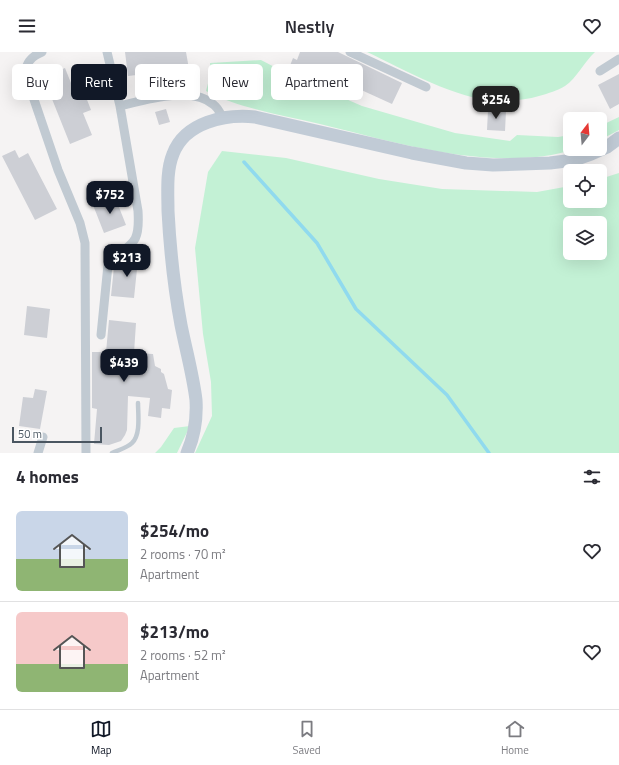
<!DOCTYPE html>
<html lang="en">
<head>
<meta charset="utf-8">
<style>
	:root { --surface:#fff; --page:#f2f2f3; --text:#2b2b33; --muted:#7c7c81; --line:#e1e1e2; --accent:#111827 }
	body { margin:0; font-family:"Titillium Web",sans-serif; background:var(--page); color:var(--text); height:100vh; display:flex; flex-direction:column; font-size:15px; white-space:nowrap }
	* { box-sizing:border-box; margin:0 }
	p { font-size:13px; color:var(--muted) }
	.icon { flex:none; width:22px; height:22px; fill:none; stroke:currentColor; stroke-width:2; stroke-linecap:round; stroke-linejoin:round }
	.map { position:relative; height:401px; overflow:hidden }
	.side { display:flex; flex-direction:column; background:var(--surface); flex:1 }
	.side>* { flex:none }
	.banner { position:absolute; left:12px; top:12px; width:400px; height:36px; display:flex; gap:8px }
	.needle { width:26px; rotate:16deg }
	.buttons { position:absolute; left:563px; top:60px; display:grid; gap:8px }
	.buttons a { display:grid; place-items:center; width:44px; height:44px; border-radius:6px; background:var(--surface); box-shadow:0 4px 16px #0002; font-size:20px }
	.scale { position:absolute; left:12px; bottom:10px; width:90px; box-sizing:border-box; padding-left:4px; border:2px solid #4a5661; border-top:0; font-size:11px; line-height:14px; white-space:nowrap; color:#4a5661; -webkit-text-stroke:3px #fff; paint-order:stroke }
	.price { position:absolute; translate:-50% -34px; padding:0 9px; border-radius:8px; background:var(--accent); color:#fff; font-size:13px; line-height:26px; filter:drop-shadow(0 1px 2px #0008) }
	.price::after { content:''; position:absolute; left:50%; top:24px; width:12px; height:9px; margin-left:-6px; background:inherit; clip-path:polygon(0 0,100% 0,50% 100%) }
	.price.active { background:#222; color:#fff }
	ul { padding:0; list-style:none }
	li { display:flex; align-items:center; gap:12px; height:100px; padding:0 16px }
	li+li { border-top:1px solid var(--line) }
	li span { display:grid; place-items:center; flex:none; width:112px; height:80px; border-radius:6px; color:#555 }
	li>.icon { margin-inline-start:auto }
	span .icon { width:48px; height:48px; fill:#fffc; stroke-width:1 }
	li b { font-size:17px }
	h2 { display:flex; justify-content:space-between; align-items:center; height:48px; padding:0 16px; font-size:17px }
	.chip { padding:0 14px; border-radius:6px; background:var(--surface); box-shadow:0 4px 16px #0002; font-size:14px; line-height:36px }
	.chip.active { background:var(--accent); color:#fff }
	header { display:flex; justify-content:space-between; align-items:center; height:52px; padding:0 16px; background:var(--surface); font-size:18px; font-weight:600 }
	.menu { display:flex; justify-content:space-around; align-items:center; height:56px; border-top:1px solid var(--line); background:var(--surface); font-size:11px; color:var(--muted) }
	.menu a { display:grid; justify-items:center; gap:2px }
	.menu .active { color:var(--accent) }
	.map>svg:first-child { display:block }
	.green { fill:#c3f1d5; fill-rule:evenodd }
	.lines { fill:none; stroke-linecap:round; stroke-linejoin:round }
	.stream { stroke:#90daee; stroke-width:3.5 }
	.building { fill:#cdcfd5 }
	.service { stroke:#c1cad2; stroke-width:4.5 }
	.minor { stroke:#c1cad2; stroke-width:9 }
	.secondary { stroke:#c1cbd6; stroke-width:13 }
</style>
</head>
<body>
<header><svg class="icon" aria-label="menu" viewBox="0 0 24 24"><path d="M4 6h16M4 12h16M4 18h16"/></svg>Nestly<svg class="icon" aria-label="heart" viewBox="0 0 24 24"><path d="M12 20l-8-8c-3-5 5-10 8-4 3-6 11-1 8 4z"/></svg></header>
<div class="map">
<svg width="619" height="401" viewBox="0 0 619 401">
	<rect width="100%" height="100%" fill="#f5f3f3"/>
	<path class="green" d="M367,0H595C584,10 577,26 565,34C557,39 549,41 539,44C526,48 512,49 497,49C458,48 403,17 367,0Z
		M261,8L284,20L362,54L455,81L510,89L517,83L558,85L570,83V97H576C495,122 399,91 320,72C282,63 241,57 206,39L211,20L210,11Z
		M619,65V78L600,88V74Z
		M222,99L286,106L379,127L442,137L537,140L570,134V149H600V127L619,121V401H195L212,364L211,330L203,282L195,196L208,120ZM570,171H600V201H570Z
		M190,374L177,401H155L161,395L174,376Z"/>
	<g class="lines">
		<path class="stream" d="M244,110L317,191L356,257L447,343L489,401"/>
	</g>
	<path class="building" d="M125,0H186L189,17L128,24Z
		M300,0H338L402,31L392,52L324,21L319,31L289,16L293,6L297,8Z
		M65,16L71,31L79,27L91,58L83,61L92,83L70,92L44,27L51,24L50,22Z
		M619,22V52L610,57L598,33Z
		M166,57L170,70L159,73L155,60Z
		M488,58L506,59L505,79L487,78Z
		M15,98L19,106L28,101L57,157L35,168L2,104Z
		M115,145L126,173L104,181L93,153Z
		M128,203L145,205L143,218L137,217L134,246L111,244L114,215L127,216Z
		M27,254L50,257L47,286L24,283Z
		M109,268L136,271L134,301L153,302L155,314L161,317V320L164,322L168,337L172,338L170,357L162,356L161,366L148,364L150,346L128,344L127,378L125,383L121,389L109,393L94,392L97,357L92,356V300H106Z
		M35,337L47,339L40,377L19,374L23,345L33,346Z"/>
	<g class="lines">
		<path class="service" d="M112,401C118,398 127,396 132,391C141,383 138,362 138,351"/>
		<path class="minor" d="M42,0C32,4 24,12 26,24L58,118L80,171L85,191L86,401
			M350,0L426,35
			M600,19L619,7
			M120,54C145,48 193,33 214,53C218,56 220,61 223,66
			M101,283L108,213L110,209C134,190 140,191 138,159L120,54L107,0
			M38,401L43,385"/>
		<path class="secondary" d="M187,401C194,385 197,365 196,348C193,323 186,298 181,273C174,235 170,197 168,159C168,141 166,119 173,102C185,70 225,62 255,65L412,101L466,111L493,113L550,111L574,108L591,102L607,95L619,86"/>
	</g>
</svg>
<div class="buttons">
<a><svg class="needle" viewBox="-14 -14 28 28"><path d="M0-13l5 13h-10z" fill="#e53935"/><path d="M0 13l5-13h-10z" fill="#7c7c81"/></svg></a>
<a><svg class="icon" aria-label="locate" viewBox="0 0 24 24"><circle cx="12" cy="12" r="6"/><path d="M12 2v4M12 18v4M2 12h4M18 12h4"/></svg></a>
<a><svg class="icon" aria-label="layers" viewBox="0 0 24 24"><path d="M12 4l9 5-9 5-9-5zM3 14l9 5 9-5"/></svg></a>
</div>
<div class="scale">50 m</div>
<b class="price active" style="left:496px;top:68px">$254</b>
<b class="price" style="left:110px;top:163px">$752</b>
<b class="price" style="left:127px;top:226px">$213</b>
<b class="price" style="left:124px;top:331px">$439</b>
<div class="banner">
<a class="chip">Buy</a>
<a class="chip active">Rent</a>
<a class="chip">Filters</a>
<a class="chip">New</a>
<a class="chip">Apartment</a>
</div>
</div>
<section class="side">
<h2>4 homes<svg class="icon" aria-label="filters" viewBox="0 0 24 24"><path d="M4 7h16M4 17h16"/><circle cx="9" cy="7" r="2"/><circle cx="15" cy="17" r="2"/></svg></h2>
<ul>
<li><span style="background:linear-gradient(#c9d6e8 60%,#8fb573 0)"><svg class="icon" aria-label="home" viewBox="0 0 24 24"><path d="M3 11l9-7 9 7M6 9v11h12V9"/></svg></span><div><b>$254/mo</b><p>2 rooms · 70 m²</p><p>Apartment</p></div><svg class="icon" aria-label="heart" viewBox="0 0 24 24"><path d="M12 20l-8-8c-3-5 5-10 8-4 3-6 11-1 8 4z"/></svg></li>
<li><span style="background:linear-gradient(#f6c9c9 65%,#8fb573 0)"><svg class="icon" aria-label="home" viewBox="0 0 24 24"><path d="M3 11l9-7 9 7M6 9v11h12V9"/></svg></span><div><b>$213/mo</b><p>2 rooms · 52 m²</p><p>Apartment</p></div><svg class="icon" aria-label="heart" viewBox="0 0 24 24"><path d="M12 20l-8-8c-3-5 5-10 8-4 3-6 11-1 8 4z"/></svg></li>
</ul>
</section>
<nav class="menu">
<a class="active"><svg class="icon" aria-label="map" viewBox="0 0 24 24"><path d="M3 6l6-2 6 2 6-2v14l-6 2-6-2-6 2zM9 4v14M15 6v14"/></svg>Map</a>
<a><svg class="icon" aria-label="saved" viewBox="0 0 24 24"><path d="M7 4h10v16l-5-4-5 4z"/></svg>Saved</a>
<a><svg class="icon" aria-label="home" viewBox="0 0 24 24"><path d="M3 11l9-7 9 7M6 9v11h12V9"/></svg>Home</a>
</nav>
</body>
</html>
